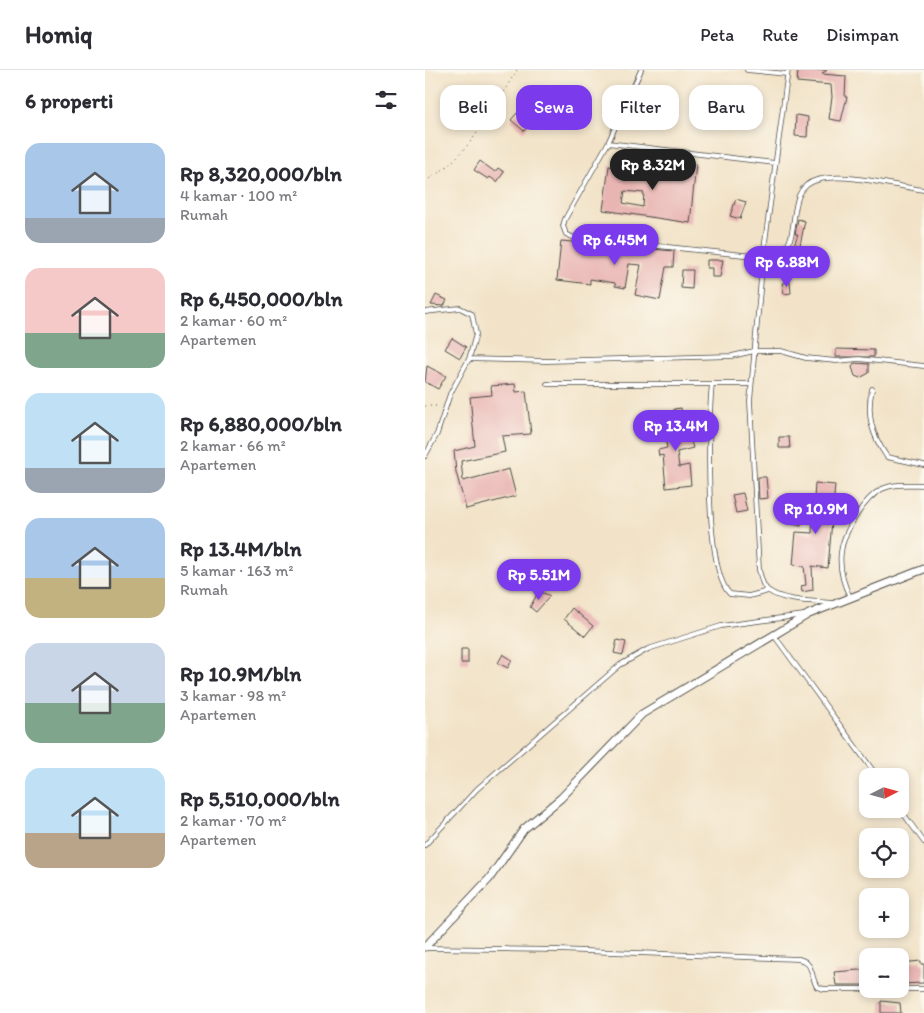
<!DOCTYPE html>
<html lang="id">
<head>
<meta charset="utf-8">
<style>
	:root { --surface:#fff; --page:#f7f7f7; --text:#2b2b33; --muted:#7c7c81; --line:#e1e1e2; --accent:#7c3aed }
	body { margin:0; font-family:Itim,sans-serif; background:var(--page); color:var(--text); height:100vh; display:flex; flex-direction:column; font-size:19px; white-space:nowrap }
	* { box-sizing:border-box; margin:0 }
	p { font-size:16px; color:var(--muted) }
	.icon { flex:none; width:28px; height:28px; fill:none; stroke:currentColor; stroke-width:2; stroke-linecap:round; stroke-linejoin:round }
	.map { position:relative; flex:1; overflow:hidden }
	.details { display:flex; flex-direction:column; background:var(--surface); width:425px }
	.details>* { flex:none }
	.banner { position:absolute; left:15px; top:15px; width:409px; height:45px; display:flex; gap:10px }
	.needle { width:32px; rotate:84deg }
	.controls { position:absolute; left:434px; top:698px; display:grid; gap:10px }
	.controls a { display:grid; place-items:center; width:50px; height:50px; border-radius:10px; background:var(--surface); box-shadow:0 2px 8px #0003; font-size:25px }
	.price { position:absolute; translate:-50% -42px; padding:0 11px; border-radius:18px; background:var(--accent); color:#fff; font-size:16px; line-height:32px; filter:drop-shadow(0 1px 2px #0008) }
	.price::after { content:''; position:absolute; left:50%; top:30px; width:15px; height:11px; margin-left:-8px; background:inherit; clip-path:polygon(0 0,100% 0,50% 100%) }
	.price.current { background:#222; color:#fff }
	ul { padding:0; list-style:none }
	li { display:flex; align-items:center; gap:15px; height:125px; padding:0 25px }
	li span { display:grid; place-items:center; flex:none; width:140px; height:100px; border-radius:15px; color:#555 }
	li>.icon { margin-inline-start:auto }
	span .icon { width:60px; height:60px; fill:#fffc; stroke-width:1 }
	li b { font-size:21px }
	h2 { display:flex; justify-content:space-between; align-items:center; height:60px; padding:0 25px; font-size:21px }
	.chip { padding:0 18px; border-radius:15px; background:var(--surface); box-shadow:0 2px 8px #0003; font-size:18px; line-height:45px }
	.chip.current { background:var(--accent); color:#fff }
	header { display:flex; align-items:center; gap:30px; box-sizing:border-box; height:70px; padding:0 25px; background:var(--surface); border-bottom:1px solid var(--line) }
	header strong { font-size:24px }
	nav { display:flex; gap:28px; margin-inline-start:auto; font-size:18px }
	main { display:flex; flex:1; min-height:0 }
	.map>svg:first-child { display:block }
	.building { fill:#e9b5b3; fill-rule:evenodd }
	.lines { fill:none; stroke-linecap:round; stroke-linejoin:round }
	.lane-casing { stroke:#494743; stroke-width:5.5 }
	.street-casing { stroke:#494743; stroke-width:9 }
	.path { stroke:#494743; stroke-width:1; stroke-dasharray:1 4; stroke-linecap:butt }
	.lane { stroke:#fff; stroke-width:4 }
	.street { stroke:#fff; stroke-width:7 }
</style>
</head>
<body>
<header>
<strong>Homiq</strong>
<nav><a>Peta</a><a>Rute</a><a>Disimpan</a></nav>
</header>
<main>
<section class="details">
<h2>6 properti<svg class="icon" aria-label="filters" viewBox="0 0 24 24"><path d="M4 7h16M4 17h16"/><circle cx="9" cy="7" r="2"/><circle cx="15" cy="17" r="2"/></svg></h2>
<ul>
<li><span style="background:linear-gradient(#a9c7e8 75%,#9aa5b1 0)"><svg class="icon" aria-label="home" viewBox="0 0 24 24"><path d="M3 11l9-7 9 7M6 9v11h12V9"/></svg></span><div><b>Rp 8,320,000/bln</b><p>4 kamar · 100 m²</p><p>Rumah</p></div></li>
<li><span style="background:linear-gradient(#f6c9c9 65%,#7fa58c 0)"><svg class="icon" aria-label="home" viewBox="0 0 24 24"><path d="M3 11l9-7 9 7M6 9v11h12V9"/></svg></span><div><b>Rp 6,450,000/bln</b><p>2 kamar · 60 m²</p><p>Apartemen</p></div></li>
<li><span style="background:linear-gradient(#bfe0f5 75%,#9aa5b1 0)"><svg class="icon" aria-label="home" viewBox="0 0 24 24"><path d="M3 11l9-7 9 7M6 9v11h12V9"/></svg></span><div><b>Rp 6,880,000/bln</b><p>2 kamar · 66 m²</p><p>Apartemen</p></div></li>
<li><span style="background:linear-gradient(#a9c7e8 60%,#c2b280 0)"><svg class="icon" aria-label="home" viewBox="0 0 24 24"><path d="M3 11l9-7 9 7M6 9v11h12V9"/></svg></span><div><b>Rp 13.4M/bln</b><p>5 kamar · 163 m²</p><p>Rumah</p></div></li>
<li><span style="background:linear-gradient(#c9d6e8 60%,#7fa58c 0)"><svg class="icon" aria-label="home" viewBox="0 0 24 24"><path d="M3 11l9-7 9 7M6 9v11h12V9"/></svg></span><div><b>Rp 10.9M/bln</b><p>3 kamar · 98 m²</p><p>Apartemen</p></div></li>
<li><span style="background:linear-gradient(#bfe0f5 65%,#b9a48a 0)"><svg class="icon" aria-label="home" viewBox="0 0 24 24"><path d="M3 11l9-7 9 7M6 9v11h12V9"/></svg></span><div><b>Rp 5,510,000/bln</b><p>2 kamar · 70 m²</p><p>Apartemen</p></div></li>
</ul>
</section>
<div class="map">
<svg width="499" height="943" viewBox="0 0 499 943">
	<rect width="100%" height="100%" fill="#fbf7ec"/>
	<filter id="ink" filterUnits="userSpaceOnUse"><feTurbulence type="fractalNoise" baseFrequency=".02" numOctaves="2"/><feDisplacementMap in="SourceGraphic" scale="10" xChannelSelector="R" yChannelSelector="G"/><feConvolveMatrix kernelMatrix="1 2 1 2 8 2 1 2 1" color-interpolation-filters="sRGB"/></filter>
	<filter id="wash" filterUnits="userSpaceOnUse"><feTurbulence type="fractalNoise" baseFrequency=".0096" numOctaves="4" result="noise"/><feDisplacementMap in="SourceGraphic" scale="20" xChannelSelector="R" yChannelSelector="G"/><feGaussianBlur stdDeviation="1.12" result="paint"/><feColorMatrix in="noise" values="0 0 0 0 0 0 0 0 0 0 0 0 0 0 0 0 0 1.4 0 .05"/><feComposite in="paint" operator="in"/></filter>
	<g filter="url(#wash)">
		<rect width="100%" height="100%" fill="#f2e3c8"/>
		<g id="blocks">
			<path class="building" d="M373,0H402L397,4L421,6L420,27H422L416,51L404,49L407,27L406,15L372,12Z
				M104,20L113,27L106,35L97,29Z
				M92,43L105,54L99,61L86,50Z
				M216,44L231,48L228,60L213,56Z
				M371,45L383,47L382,67L370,66Z
				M223,88L271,94L265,153L178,140L184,96L203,99L201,110L220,111ZM200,121L219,123L218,137L198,133Z
				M55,91L70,102L73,98L79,102L72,112L65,107L63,109L49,100Z
				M311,129L321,132L315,149L305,146Z
				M373,149L380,151L375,175L382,178L378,191L365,186L373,164H370Z
				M136,171L249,181L248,197H241L235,230L210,225L216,195L204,194L200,218L190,216V213L165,209V214L132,210Z
				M282,190H298L295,207H287V198H282Z
				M257,200H268L267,219L256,218Z
				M365,212L366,223L359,224L357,213Z
				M11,225L22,230L19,236L6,235Z
				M27,268L41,277L35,288L20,279Z
				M411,279L449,280V287H411Z
				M429,293L444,294V303L435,308L430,306L427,297Z
				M2,296L21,306L13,319L0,312Z
				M90,314L91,322L101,321L106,364L77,366L80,382L36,391L38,411L84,399L91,426L41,439L31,402L29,381L50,376L45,327L67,325L66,316Z
				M256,338L259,359L267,357L269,364L264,365L268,378L252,382L254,397L264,395L266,415L241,418L238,385L234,386L233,380L242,378L239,363L252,360L250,348L241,349L240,343L249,342V339Z
				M354,367H364L365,378H354Z
				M333,407H341L343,428L334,429Z
				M390,413L410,415L403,498L387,496L388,520L377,522L376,516L381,515L379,496L368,495L371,462L387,463Z
				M318,423L322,441L311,443L307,425Z
				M364,432L381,437L376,456L359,452Z
				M114,521L125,526L111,542L105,537Z
				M147,538L168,556L160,566L139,549Z
				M192,570L201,572L198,585L189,583Z
				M36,579H43V593H36Z
				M78,584L87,590L83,598L73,593Z
				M496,891V894H499V913L475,914L476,893Z
				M434,900L442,901V915H411L409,902Z
				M456,931L475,933L476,943H456Z"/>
		</g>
	</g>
	<g filter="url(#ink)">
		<use href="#blocks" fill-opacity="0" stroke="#494743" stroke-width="1"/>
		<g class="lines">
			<defs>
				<path id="lane" d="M216,0L183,73L140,149L138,156L141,164L147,167L338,187C343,185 352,185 356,182C378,168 358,119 392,110C422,102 468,116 499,120
					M322,0L362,4
					M363,0L338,187L325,331L334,500C336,507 337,517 344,521C360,532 388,531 407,533
					M183,73L350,93
					M0,242L35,238L47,244L51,264L44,289
					M122,314H326
					M287,314C283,351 279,500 305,524L324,526L343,521
					M447,319C441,345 447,365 462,387L499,395
					M0,386L12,364L25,324L44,289L121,291L307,286L329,281H356L381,288L411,291L434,289L499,296
					M425,527C418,513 414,498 416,482C418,463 439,428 457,419C470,413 485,415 499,415
					M348,564L452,706
					M475,739L499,772
					M0,775L52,719L195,595L223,579L296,556L379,545
					M0,878L133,880L374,889C389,893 385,905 392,917L399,919H499"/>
				<path id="street" d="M0,877L64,809L99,759L136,728L217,644L384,544L499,499"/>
			</defs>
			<use href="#lane" class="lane-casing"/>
			<use href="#street" class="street-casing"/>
			<path class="path" d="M0,111C43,89 67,39 92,0
				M0,336H14"/>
			<use href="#lane" class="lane"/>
			<use href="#street" class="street"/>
		</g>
	</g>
</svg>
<div class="controls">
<a><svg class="needle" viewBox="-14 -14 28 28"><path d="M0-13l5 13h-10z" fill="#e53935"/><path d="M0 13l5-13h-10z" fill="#7c7c81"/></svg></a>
<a><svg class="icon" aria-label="locate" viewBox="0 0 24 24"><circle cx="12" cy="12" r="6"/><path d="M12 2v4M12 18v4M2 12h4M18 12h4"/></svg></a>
<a>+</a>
<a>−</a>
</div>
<b class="price current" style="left:228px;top:121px">Rp 8.32M</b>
<b class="price" style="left:190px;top:196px">Rp 6.45M</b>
<b class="price" style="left:362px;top:218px">Rp 6.88M</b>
<b class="price" style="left:251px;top:382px">Rp 13.4M</b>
<b class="price" style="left:391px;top:465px">Rp 10.9M</b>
<b class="price" style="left:114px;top:531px">Rp 5.51M</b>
<div class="banner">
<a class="chip">Beli</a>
<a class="chip current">Sewa</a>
<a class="chip">Filter</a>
<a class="chip">Baru</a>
</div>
</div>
</main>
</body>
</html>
